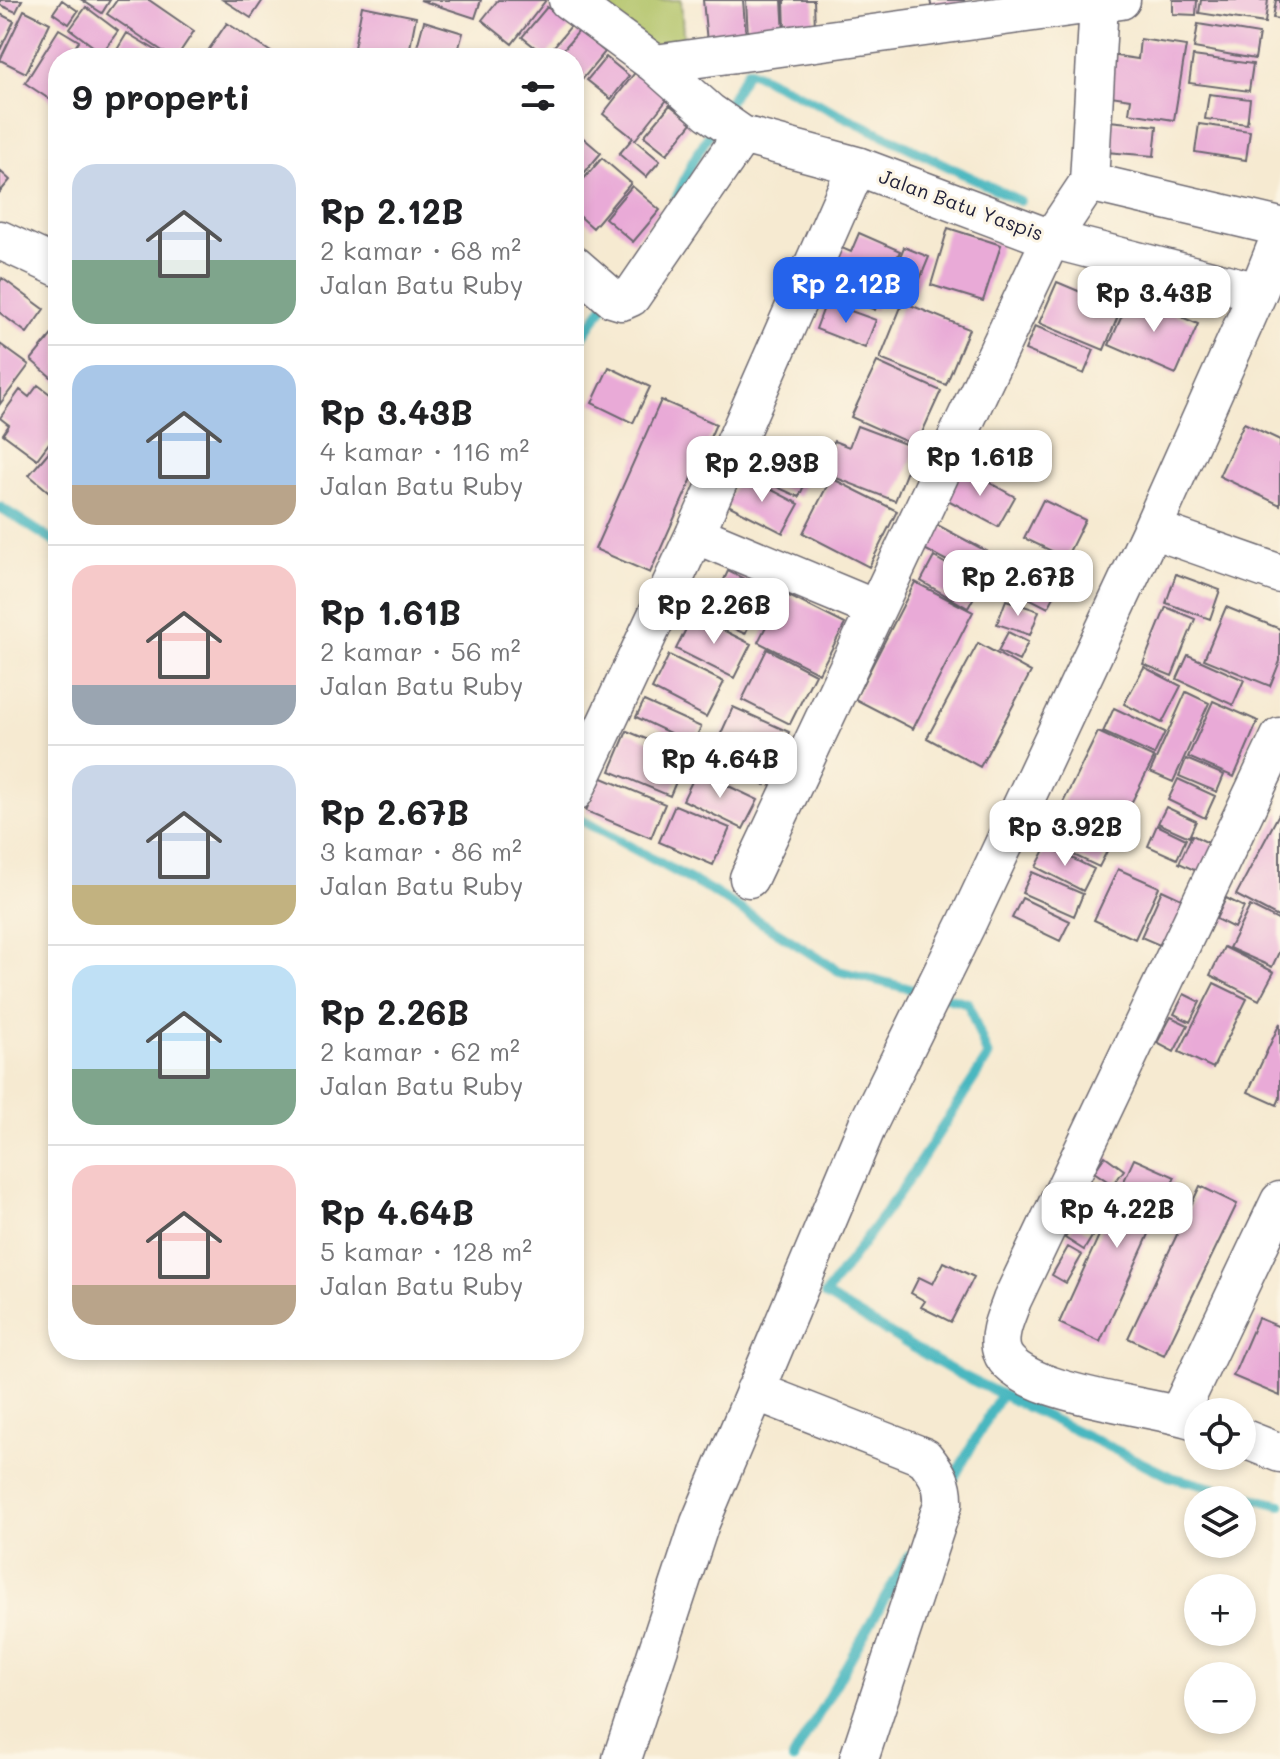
<!DOCTYPE html>
<html lang="id">
<head>
<meta charset="utf-8">
<style>
	:root { --surface:#fff; --page:#f6f6f6; --text:#202124; --muted:#757577; --line:#e0e0e0; --accent:#2563eb }
	body { margin:0; font-family:Mali,sans-serif; background:var(--page); color:var(--text); height:100vh; display:flex; flex-direction:column; font-size:30px; white-space:nowrap }
	* { box-sizing:border-box; margin:0 }
	p { font-size:26px; color:var(--muted) }
	.icon { flex:none; width:44px; height:44px; fill:none; stroke:currentColor; stroke-width:2; stroke-linecap:round; stroke-linejoin:round }
	.map { position:relative; flex:1; overflow:hidden }
	.details { position:absolute; left:48px; top:48px; width:536px; height:1312px; display:flex; flex-direction:column; background:var(--surface); border-radius:32px; box-shadow:0 4px 12px #0003 }
	.details>* { flex:none }
	.tools { position:absolute; left:1184px; top:1398px; display:grid; gap:16px }
	.tools a { display:grid; place-items:center; width:72px; height:72px; border-radius:50%; background:var(--surface); box-shadow:0 4px 12px #0003; font-size:40px }
	.price { position:absolute; translate:-50% -68px; padding:0 18px; border-radius:16px; background:#fff; color:#222; font-size:26px; line-height:52px; filter:drop-shadow(0 2px 4px #0008) }
	.price::after { content:''; position:absolute; left:50%; top:48px; width:24px; height:18px; margin-left:-12px; background:inherit; clip-path:polygon(0 0,100% 0,50% 100%) }
	.price.current { background:var(--accent); color:#fff }
	ul { padding:0; list-style:none }
	li { display:flex; align-items:center; gap:24px; height:200px; padding:0 24px }
	li+li { border-top:2px solid var(--line) }
	li span { display:grid; place-items:center; flex:none; width:224px; height:160px; border-radius:24px; color:#555 }
	li>.icon { margin-inline-start:auto }
	span .icon { width:96px; height:96px; fill:#fffc; stroke-width:1 }
	li b { font-size:34px }
	h2 { display:flex; justify-content:space-between; align-items:center; height:96px; padding:0 24px; font-size:34px }
	.map>svg:first-child { display:block }
	.green { fill:#b0c266; stroke:#697250; stroke-width:2 }
	.lines { fill:none; stroke-linecap:round; stroke-linejoin:round }
	.stream { stroke:#48b7c0; stroke-width:10 }
	.building { fill:#e9aad7 }
	.minor-casing { stroke:#6c6870; stroke-width:41 }
	.minor { stroke:#fff; stroke-width:38 }
	.labels { text-anchor:middle; stroke-width:6; stroke-linejoin:round; paint-order:stroke }
	.street-label { font-size:20px; fill:#22223b; stroke:#fcf5e5 }
</style>
</head>
<body>
<div class="map">
<svg width="1280" height="1759" viewBox="0 0 1280 1759">
	<rect width="100%" height="100%" fill="#fcf5e5"/>
	<filter id="ink" filterUnits="userSpaceOnUse"><feTurbulence type="fractalNoise" baseFrequency=".0125" numOctaves="2"/><feDisplacementMap in="SourceGraphic" scale="16" xChannelSelector="R" yChannelSelector="G"/><feConvolveMatrix kernelMatrix="1 2 1 2 8 2 1 2 1" color-interpolation-filters="sRGB"/></filter>
	<filter id="wash" filterUnits="userSpaceOnUse"><feTurbulence type="fractalNoise" baseFrequency=".006" numOctaves="4" result="noise"/><feDisplacementMap in="SourceGraphic" scale="32" xChannelSelector="R" yChannelSelector="G"/><feGaussianBlur stdDeviation="1.8" result="paint"/><feColorMatrix in="noise" values="0 0 0 0 0 0 0 0 0 0 0 0 0 0 0 0 0 1.4 0 .05"/><feComposite in="paint" operator="in"/></filter>
	<g filter="url(#wash)">
		<rect width="100%" height="100%" fill="#f6ead1"/>
		<path class="green" d="M578,0H681L684,48L640,51Z"/>
		<g class="lines">
			<path class="stream" d="M676,199L693,161L748,70L1020,201
				M574,349L607,301
				M0,507L58,544
				M574,816L713,892L839,971L923,992
				M939,995L968,1003L988,1057L901,1191L825,1295L953,1371L1171,1477L1280,1505
				M951,1483L1001,1394
				M793,1759L909,1556"/>
		</g>
		<g id="blocks">
			<path class="building" d="M0,0H22L16,12L0,5Z
				M62,0L78,11L69,24L53,13Z
				M82,0H110L102,13Z
				M117,0H149L194,31L176,58H173L107,14Z
				M223,0H263L251,18Z
				M420,0H481L475,18Z
				M498,0H546L512,44L482,20Z
				M703,0H743L746,38L707,42Z
				M746,0H782L784,35L748,37Z
				M784,0H814L815,29L785,31Z
				M930,0H964L965,4L932,9Z
				M1173,0H1197L1196,15L1173,14Z
				M1201,0H1268L1265,23L1199,13Z
				M1276,0H1280V19L1273,18Z
				M362,6L416,17L408,58H352Z
				M86,7L118,31L102,53L70,29Z
				M547,7L571,26L546,56L522,37Z
				M24,10L50,23L26,73L0,60Z
				M0,14L14,21L0,50Z
				M424,21L463,33L456,58H414Z
				M227,23L280,58H203Z
				M1198,24L1259,34L1255,59L1194,48Z
				M59,29L79,41L68,58H58V105L25,83Z
				M579,31L605,52L581,81L574,75V58H556Z
				M127,33L169,58H112Z
				M1140,39L1186,46L1174,120L1129,113L1131,99L1104,95L1110,55L1138,59Z
				M1193,56L1253,64L1249,91L1189,83Z
				M606,57L629,76L611,99L587,80Z
				M637,70L670,96L635,140L660,161L646,177L619,154L633,138L603,114Z
				M1209,94L1250,99L1247,124L1205,119Z
				M670,105L692,123L667,154L644,136Z
				M1109,121L1157,126L1154,156L1106,152Z
				M1199,124L1250,131L1246,160L1195,152Z
				M574,130L601,153L574,185Z
				M602,158L631,183L593,228L574,211V190Z
				M0,171L10,180L0,192Z
				M632,186L660,210L633,242L605,218Z
				M58,209V234L48,229Z
				M948,228L1001,245L983,301L931,285Z
				M859,233L900,251L875,310L833,293L841,276L825,270L835,245L851,252Z
				M904,247L929,257L911,301L886,292Z
				M2,278L44,309L27,333L0,313V282Z
				M1057,282L1121,309L1104,350L1039,323Z
				M1131,295L1198,324L1176,374L1109,345Z
				M826,302L876,320L865,348L816,329Z
				M903,302L969,329L946,385L880,359Z
				M1035,326L1094,350L1084,374L1025,350Z
				M54,332L58,335V383L31,360Z
				M0,344L29,365L0,404Z
				M877,362L941,391L916,446L851,417Z
				M609,367L650,387L633,423L592,403Z
				M38,385L58,400V431L37,459L3,434L9,425L0,418L20,390L29,397Z
				M661,400L716,424L650,573L595,549Z
				M1244,423L1280,440V505L1219,476Z
				M857,426L916,448L895,501L821,472L834,441L849,447Z
				M751,437L813,465L799,497L737,469Z
				M58,441V491L54,496L29,475Z
				M963,468L1015,497L998,527L946,499Z
				M741,474L799,504L783,533L726,504Z
				M831,478L897,511L869,567L803,533Z
				M1043,500L1085,520L1066,558L1024,538Z
				M928,520L992,554L979,578L915,544Z
				M934,557L981,584L968,608L921,581Z
				M1001,560L1023,572L1010,596L988,584Z
				M1032,569L1061,584L1048,608L1019,593Z
				M728,571L766,590L745,634L707,616Z
				M1176,574L1220,590L1210,619L1166,603Z
				M915,582L973,612L913,729L855,699Z
				M783,593L845,624L819,673L758,642Z
				M1006,600L1039,611L1030,635L997,624Z
				M1166,607L1195,619L1172,676L1143,664Z
				M1226,607L1280,629V661L1270,686L1204,659Z
				M693,615L751,644L734,678L676,649Z
				M1008,632L1028,642L1019,661L998,651Z
				M978,643L1031,672L980,767L927,738Z
				M767,649L815,674L790,724L742,700Z
				M669,655L724,682L706,717L652,689Z
				M1188,655L1244,680L1233,705L1177,679Z
				M1144,667L1181,686L1162,723L1124,704Z
				M1186,692L1209,703L1173,782L1150,772Z
				M644,701L701,727L693,744L636,717Z
				M1213,701L1258,721L1234,777L1188,757Z
				M733,707L789,732L765,785L709,760Z
				M1114,708L1165,732L1154,755L1103,732Z
				M627,731L687,756L670,796L610,771Z
				M1098,732L1154,758L1099,867L1044,841Z
				M1186,759L1224,775L1217,792L1179,776Z
				M697,771L758,800L743,829L683,800Z
				M600,777L665,804L651,838L586,811Z
				M1178,779L1215,796L1205,818L1168,800Z
				M675,805L730,828L713,865L659,842Z
				M1166,807L1196,821L1189,837L1158,823Z
				M1280,812V918L1236,895Z
				M1157,825L1186,839L1177,859L1148,846Z
				M1192,835L1217,847L1205,875L1179,863Z
				M1047,846L1094,869L1083,891L1036,867Z
				M1118,869L1159,887L1135,939L1094,920Z
				M1032,872L1083,894L1074,916L1022,893Z
				M1162,890L1190,903L1169,949L1141,937Z
				M1022,898L1070,921L1060,941L1012,918Z
				M1226,898L1244,907L1234,928L1216,919Z
				M1250,906L1280,921V950L1272,967L1229,948Z
				M1224,947L1274,972L1259,1000L1210,975Z
				M1214,983L1247,999L1213,1068L1179,1052Z
				M1184,994L1200,1002L1190,1022L1174,1014Z
				M1171,1017L1188,1025L1174,1052L1157,1043Z
				M1280,1023V1098L1277,1105L1248,1092Z
				M1105,1156L1124,1170L1113,1185L1094,1172Z
				M1134,1159L1175,1177L1100,1342L1059,1323Z
				M1200,1186L1237,1204L1164,1355L1128,1338Z
				M1075,1224L1093,1235L1084,1250L1065,1238Z
				M1068,1247L1082,1255L1066,1283L1052,1275Z
				M944,1262L974,1277L951,1322L921,1307L925,1301L911,1293L919,1277L933,1284Z
				M1258,1318L1280,1327V1396L1233,1376Z"/>
		</g>
	</g>
	<g filter="url(#ink)">
		<use href="#blocks" fill-opacity="0" stroke="#6c6870" stroke-width="2"/>
		<g class="lines">
			<defs>
				<path id="minor" d="M568,0L655,64L709,112L742,135L857,166L1051,239L1258,292
					M655,64L1121,0
					M1089,182L1280,227
					M0,240L58,267
					M574,265L612,298L622,301L631,297L742,135
					M1152,529L1280,574
					M695,534L875,609
					M574,792L695,534L857,166
					M749,878L1051,239L1089,182L1099,3
					M755,1391L924,1457C937,1473 944,1483 943,1504L859,1759
					M1179,1413L1280,1201
					M1198,1421C1157,1405 1009,1395 1001,1348C998,1331 1007,1315 1012,1300L1280,737
					M1242,1438L1280,1453
					M622,1759L700,1523L867,1126L966,925L1152,529L1258,292L1280,237"/>
			</defs>
			<use href="#minor" class="minor-casing"/>
			<use href="#minor" class="minor"/>
		</g>
	</g>
	<g class="labels">
		<g class="street-label">
			<text transform="translate(961 205) rotate(20)" y="7">Jalan Batu Yaspis</text>
		</g>
	</g>
</svg>
<div class="tools">
<a><svg class="icon" aria-label="locate" viewBox="0 0 24 24"><circle cx="12" cy="12" r="6"/><path d="M12 2v4M12 18v4M2 12h4M18 12h4"/></svg></a>
<a><svg class="icon" aria-label="layers" viewBox="0 0 24 24"><path d="M12 4l9 5-9 5-9-5zM3 14l9 5 9-5"/></svg></a>
<a>+</a>
<a>−</a>
</div>
<b class="price current" style="left:846px;top:325px">Rp 2.12B</b>
<b class="price" style="left:1154px;top:334px">Rp 3.43B</b>
<b class="price" style="left:980px;top:498px">Rp 1.61B</b>
<b class="price" style="left:762px;top:504px">Rp 2.93B</b>
<b class="price" style="left:1018px;top:618px">Rp 2.67B</b>
<b class="price" style="left:714px;top:646px">Rp 2.26B</b>
<b class="price" style="left:720px;top:800px">Rp 4.64B</b>
<b class="price" style="left:1065px;top:868px">Rp 3.92B</b>
<b class="price" style="left:1117px;top:1250px">Rp 4.22B</b>
<section class="details">
<h2>9 properti<svg class="icon" aria-label="filters" viewBox="0 0 24 24"><path d="M4 7h16M4 17h16"/><circle cx="9" cy="7" r="2"/><circle cx="15" cy="17" r="2"/></svg></h2>
<ul>
<li><span style="background:linear-gradient(#c9d6e8 60%,#7fa58c 0)"><svg class="icon" aria-label="home" viewBox="0 0 24 24"><path d="M3 11l9-7 9 7M6 9v11h12V9"/></svg></span><div><b>Rp 2.12B</b><p>2 kamar · 68 m²</p><p>Jalan Batu Ruby</p></div></li>
<li><span style="background:linear-gradient(#a9c7e8 75%,#b9a48a 0)"><svg class="icon" aria-label="home" viewBox="0 0 24 24"><path d="M3 11l9-7 9 7M6 9v11h12V9"/></svg></span><div><b>Rp 3.43B</b><p>4 kamar · 116 m²</p><p>Jalan Batu Ruby</p></div></li>
<li><span style="background:linear-gradient(#f6c9c9 75%,#9aa5b1 0)"><svg class="icon" aria-label="home" viewBox="0 0 24 24"><path d="M3 11l9-7 9 7M6 9v11h12V9"/></svg></span><div><b>Rp 1.61B</b><p>2 kamar · 56 m²</p><p>Jalan Batu Ruby</p></div></li>
<li><span style="background:linear-gradient(#c9d6e8 75%,#c2b280 0)"><svg class="icon" aria-label="home" viewBox="0 0 24 24"><path d="M3 11l9-7 9 7M6 9v11h12V9"/></svg></span><div><b>Rp 2.67B</b><p>3 kamar · 86 m²</p><p>Jalan Batu Ruby</p></div></li>
<li><span style="background:linear-gradient(#bfe0f5 65%,#7fa58c 0)"><svg class="icon" aria-label="home" viewBox="0 0 24 24"><path d="M3 11l9-7 9 7M6 9v11h12V9"/></svg></span><div><b>Rp 2.26B</b><p>2 kamar · 62 m²</p><p>Jalan Batu Ruby</p></div></li>
<li><span style="background:linear-gradient(#f6c9c9 75%,#b9a48a 0)"><svg class="icon" aria-label="home" viewBox="0 0 24 24"><path d="M3 11l9-7 9 7M6 9v11h12V9"/></svg></span><div><b>Rp 4.64B</b><p>5 kamar · 128 m²</p><p>Jalan Batu Ruby</p></div></li>
</ul>
</section>
</div>
</body>
</html>
